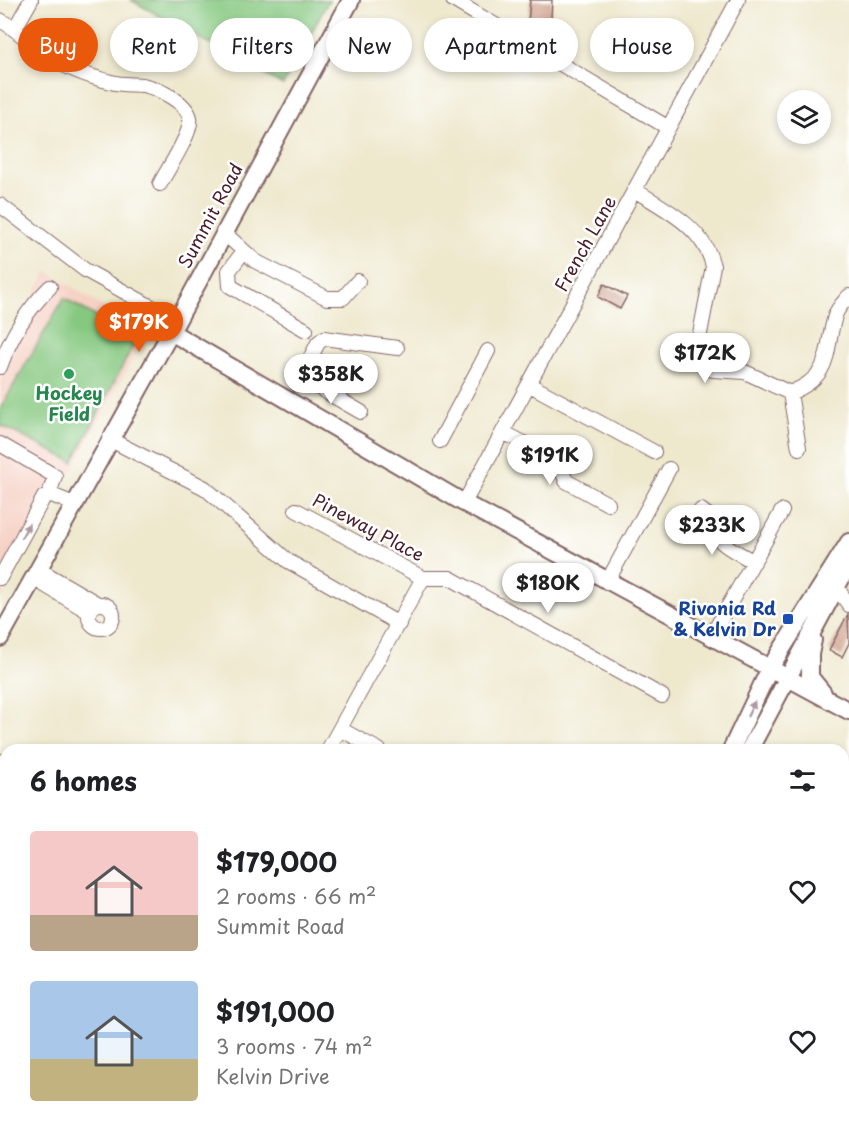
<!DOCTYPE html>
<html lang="en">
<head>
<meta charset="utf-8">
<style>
	:root { --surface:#fff; --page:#f6f6f6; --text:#202124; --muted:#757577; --accent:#ea580c }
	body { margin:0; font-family:"Playpen Sans",sans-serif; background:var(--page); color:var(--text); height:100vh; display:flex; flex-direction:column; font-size:22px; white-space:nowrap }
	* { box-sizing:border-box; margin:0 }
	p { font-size:20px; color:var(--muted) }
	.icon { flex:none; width:33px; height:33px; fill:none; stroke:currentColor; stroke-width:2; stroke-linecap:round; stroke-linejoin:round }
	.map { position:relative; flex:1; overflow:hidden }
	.details { position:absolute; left:0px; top:744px; width:849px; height:384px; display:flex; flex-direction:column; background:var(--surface); border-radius:18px 18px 0 0; box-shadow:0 3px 9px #0003 }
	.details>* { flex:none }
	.banner { position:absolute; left:18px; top:18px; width:813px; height:54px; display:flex; gap:12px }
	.tools { position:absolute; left:777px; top:90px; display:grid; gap:12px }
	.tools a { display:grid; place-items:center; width:54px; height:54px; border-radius:50%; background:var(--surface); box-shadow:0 3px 9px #0003; font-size:30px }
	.price { position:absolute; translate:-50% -51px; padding:0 14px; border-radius:21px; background:#fff; color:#222; font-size:20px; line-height:39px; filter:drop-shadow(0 2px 3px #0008) }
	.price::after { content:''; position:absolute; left:50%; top:36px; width:18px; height:14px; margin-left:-9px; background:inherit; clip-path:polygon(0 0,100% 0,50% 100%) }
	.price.selected { background:var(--accent); color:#fff }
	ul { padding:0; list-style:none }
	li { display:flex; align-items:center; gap:18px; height:150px; padding:0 30px }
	li span { display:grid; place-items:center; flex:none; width:168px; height:120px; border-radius:6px; color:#555 }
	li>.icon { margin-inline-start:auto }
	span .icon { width:72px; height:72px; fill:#fffc; stroke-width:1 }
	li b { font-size:26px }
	h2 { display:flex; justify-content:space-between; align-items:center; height:72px; padding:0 30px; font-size:26px }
	.tag { padding:0 21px; border-radius:27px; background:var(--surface); box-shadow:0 3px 9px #0003; font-size:21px; line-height:54px }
	.tag.selected { background:var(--accent); color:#fff }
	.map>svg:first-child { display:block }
	.built { fill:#f6d1c5 }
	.green { fill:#86c880; stroke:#687456; stroke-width:1.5 }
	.building { fill:#cb9983 }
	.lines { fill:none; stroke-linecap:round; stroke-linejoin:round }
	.minor-casing { stroke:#836564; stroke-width:16 }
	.major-casing { stroke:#836564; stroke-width:20 }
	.minor { stroke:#fff; stroke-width:14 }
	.major { stroke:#fff; stroke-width:16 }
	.oneway { fill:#ae9aa0 }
	.leisure-dot { fill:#2e9e5b; stroke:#fff; stroke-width:2 }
	.transit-dot { fill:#1a4fb4; stroke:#fff; stroke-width:2 }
	.labels { text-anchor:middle; stroke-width:5; stroke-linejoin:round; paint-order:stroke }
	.street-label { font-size:18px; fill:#4a1f2b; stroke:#fff }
	.leisure-label { font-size:18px; font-weight:bold; fill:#27864d; stroke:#fff }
	.transit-label { font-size:18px; font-weight:bold; fill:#164399; stroke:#fff; text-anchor:end }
</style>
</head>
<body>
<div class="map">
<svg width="849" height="1128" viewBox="0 0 849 1128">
	<rect width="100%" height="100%" fill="#fff"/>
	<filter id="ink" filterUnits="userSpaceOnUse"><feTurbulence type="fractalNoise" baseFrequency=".0167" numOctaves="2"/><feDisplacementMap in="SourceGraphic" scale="12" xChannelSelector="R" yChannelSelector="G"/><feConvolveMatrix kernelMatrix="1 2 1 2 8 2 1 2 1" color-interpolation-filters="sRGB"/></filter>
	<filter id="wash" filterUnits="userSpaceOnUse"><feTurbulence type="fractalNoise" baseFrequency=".008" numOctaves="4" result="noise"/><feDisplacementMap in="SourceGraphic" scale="24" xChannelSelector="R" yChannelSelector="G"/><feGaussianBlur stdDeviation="1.35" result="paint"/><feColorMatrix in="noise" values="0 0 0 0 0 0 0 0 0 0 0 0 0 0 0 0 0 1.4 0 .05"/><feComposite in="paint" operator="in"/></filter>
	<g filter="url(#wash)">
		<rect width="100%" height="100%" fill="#eee8cd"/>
		<path class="built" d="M47,271L141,331L143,341L0,600V357Z"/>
		<path class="green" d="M131,0H329L283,85Z
			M64,298L136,340L73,462L0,425V409Z"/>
		<g id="blocks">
			<path class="building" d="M530,0H552L550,36L527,34Z
				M604,284L627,296L620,309L598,297Z
				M848,614L849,643L842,657L829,650Z"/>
		</g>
	</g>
	<g filter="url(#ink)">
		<use href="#blocks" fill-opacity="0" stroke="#836564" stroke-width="1.5"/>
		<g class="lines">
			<defs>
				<path id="minor" d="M453,0L667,127
					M0,20C17,29 28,42 44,53C63,67 87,76 111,82C121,85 132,84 143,85C157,88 187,102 190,118C193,132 167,170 160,184
					M15,28L31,0
					M636,191C667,210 704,228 713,266L698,344L699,356L713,370L745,372L790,393C834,375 824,352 835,316C837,308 844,302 849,296
					M0,205L85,270L177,321
					M223,232L255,261L327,298H343L358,281
					M243,252L229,271L230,286L306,330
					M0,367C10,338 28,309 50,287
					M300,377L361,412
					M297,384L318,343L324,338L397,348
					M530,385L654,452
					M790,393L799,448
					M503,432L554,459L559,463L566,481L608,504
					M109,439L205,488L288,561L399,624
					M440,441L488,351
					M0,444L55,476L49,494
					M464,503L738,0
					M296,510L423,578
					M701,510L709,516C714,545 731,548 754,562
					M38,569L98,604
					M0,578L44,497L49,494L74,504
					M33,578L89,612
					M423,578H450L662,696
					M607,582L669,469
					M837,588L849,605
					M89 616a12 12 0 1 1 24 0a12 12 0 1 1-24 0Z
					M711,637L782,511
					M340,729L379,750
					M328,750L423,578
					M0,761L6,764
					M843,772L849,775
					M0,826L6,829
					M843,874L849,880
					M0,903L6,906
					M843,1049L849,1044
					M0,1099L6,1088
					M651,1122L656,1128
					M0,1125L5,1128
					M122,1128L125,1122
					M284,1128L289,1127
					M745,1128L753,1122"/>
				<path id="major" d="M171,332L464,503L849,711
					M0,638L171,332L351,0
					M813,640L810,654V677L823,693
					M731,750L770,668L849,542
					M749,750L849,564
					M513,1122L516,1126
					M356,1128L377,1122
					M397,1128L413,1122"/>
			</defs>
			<use href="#minor" class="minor-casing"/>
			<use href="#major" class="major-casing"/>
			<use href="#minor" class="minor"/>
			<use href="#major" class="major"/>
		</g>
		<defs><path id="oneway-solid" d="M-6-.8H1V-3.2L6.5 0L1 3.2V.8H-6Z" transform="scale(1.5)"/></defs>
		<g class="oneway">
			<use href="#oneway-solid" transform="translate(25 531) rotate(-62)"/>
			<use href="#oneway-solid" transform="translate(751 709) rotate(-64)"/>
		</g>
	</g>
	<circle class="leisure-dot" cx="69" cy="374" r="6"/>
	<rect class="transit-dot" x="782" y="613" width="12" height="12" rx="3"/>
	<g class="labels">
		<g class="street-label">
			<text transform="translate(211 216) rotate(-62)" y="6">Summit Road</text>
			<text transform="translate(586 244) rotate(-61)" y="6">French Lane</text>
			<text transform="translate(368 528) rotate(28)" y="6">Pineway Place</text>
		</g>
		<g class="leisure-label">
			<text x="69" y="400">Hockey<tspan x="69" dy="21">Field</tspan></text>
		</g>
		<g class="transit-label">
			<text x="776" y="615">Rivonia Rd<tspan x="776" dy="21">&amp; Kelvin Dr</tspan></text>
		</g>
	</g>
</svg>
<div class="tools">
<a><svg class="icon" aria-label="layers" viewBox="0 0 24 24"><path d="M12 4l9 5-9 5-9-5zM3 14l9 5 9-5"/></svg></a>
</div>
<b class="price selected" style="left:139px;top:353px">$179K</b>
<b class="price" style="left:705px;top:384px">$172K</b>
<b class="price" style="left:331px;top:405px">$358K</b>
<b class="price" style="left:550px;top:486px">$191K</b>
<b class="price" style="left:712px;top:556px">$233K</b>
<b class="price" style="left:548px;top:614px">$180K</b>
<div class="banner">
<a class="tag selected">Buy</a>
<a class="tag">Rent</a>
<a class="tag">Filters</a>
<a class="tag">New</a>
<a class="tag">Apartment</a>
<a class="tag">House</a>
</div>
<section class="details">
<h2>6 homes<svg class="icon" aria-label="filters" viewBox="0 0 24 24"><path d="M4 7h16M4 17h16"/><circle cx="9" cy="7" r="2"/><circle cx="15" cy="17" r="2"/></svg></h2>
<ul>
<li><span style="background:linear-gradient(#f6c9c9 70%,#b9a48a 0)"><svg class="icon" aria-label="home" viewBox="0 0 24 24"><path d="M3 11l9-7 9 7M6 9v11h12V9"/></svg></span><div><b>$179,000</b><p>2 rooms · 66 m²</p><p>Summit Road</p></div><svg class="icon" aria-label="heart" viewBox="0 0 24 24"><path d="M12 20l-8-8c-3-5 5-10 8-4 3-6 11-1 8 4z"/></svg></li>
<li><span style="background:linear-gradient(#a9c7e8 65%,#c2b280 0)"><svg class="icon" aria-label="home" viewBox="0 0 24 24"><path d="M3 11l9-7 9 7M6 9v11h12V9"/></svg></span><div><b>$191,000</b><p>3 rooms · 74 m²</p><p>Kelvin Drive</p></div><svg class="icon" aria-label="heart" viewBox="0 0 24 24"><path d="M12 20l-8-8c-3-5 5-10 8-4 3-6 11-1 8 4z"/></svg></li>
</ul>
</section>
</div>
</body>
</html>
